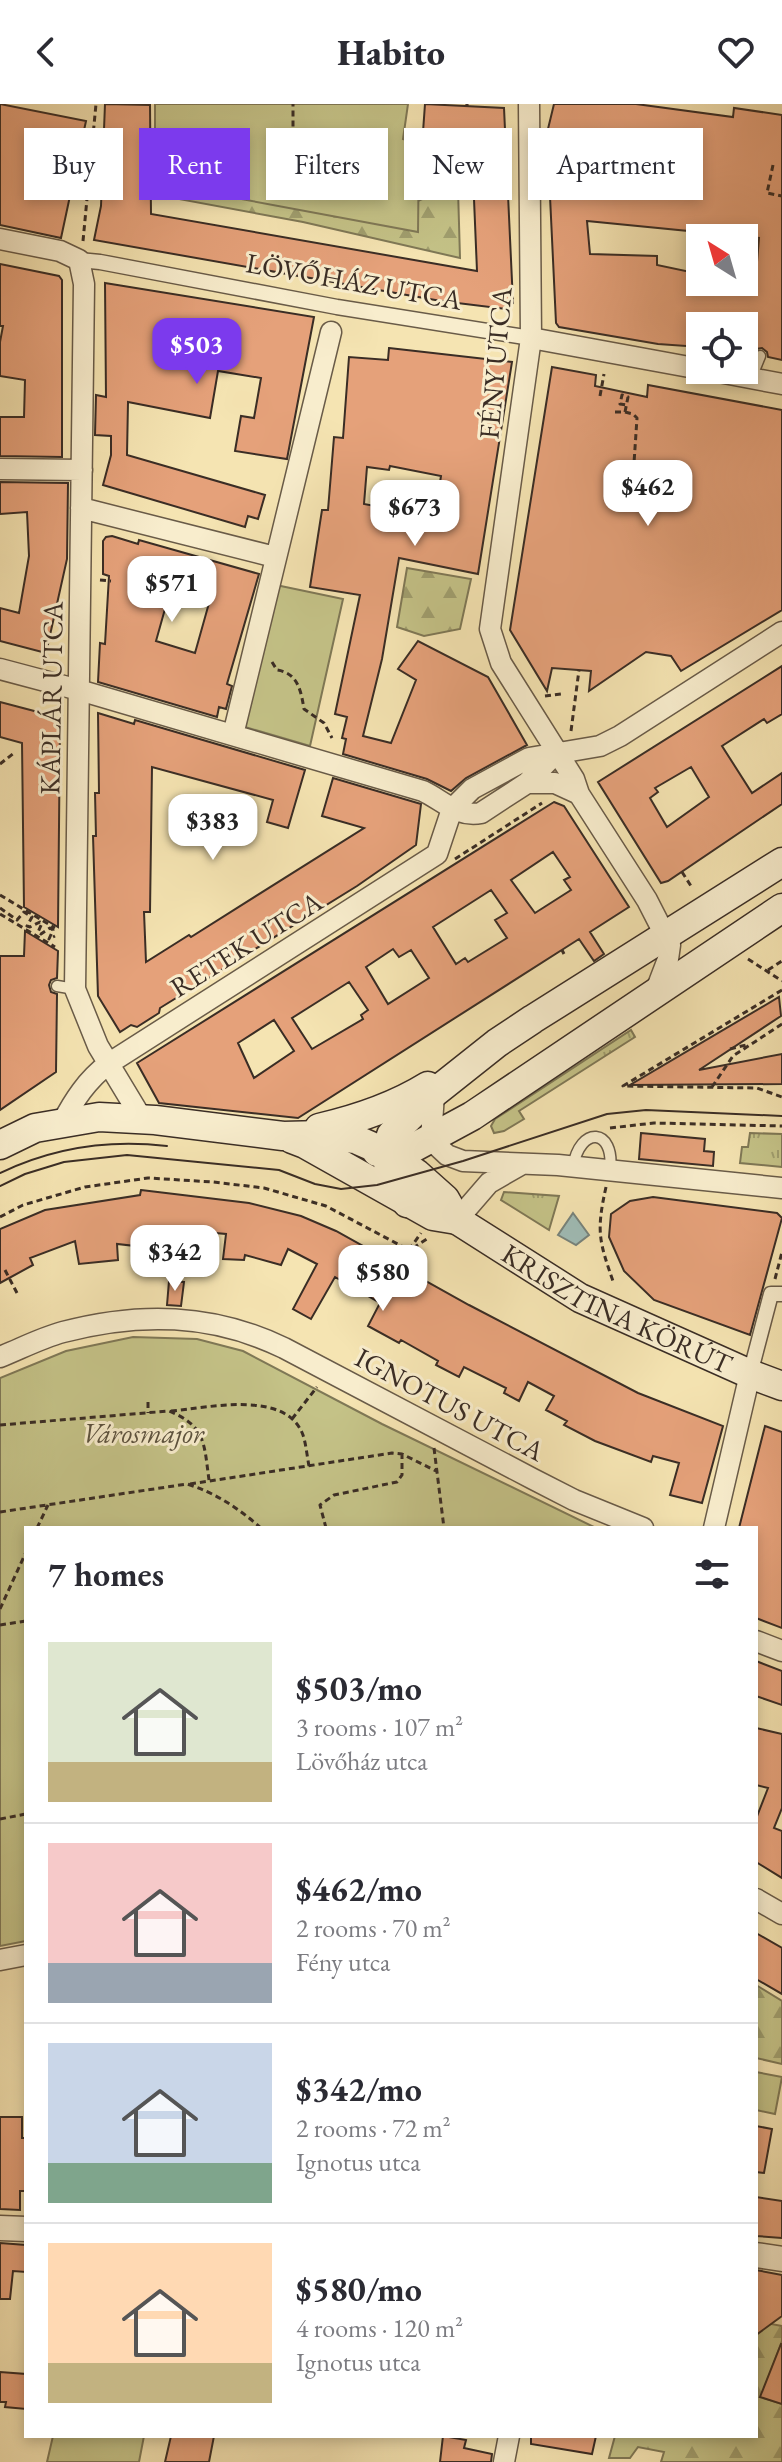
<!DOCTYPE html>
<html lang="en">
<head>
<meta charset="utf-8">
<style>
	:root { --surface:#fff; --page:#f2f2f3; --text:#2b2b33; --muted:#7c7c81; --line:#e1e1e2; --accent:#7c3aed }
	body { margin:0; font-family:"EB Garamond",serif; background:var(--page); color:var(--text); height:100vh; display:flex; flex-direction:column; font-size:30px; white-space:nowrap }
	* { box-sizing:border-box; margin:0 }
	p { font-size:26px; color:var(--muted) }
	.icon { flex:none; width:44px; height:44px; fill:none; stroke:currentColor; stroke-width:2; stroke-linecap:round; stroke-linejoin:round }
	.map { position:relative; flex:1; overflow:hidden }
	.panel { position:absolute; left:24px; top:1422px; width:734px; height:912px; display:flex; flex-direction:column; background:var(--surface); border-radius:0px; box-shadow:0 4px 12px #0003 }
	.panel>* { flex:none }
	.banner { position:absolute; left:24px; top:24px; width:734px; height:72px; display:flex; gap:16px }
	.needle { width:52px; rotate:323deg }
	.controls { position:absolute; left:686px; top:120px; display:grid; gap:16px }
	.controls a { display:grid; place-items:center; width:72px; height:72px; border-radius:0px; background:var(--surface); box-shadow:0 4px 12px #0003; font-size:40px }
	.price { position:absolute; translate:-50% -68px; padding:0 18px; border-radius:16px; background:#fff; color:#222; font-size:26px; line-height:52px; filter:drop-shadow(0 2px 4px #0008) }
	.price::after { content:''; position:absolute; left:50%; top:48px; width:24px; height:18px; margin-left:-12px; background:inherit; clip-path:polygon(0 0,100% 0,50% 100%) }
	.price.selected { background:var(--accent); color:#fff }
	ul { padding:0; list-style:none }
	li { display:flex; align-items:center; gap:24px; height:200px; padding:0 24px }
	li+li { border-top:2px solid var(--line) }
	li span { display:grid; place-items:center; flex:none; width:224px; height:160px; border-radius:0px; color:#555 }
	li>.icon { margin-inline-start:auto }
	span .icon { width:96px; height:96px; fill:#fffc; stroke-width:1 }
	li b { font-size:34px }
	h2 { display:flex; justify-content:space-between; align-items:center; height:96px; padding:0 24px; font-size:34px }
	.chip { padding:0 28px; border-radius:0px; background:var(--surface); box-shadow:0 4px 12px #0003; font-size:28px; line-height:72px }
	.chip.selected { background:var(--accent); color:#fff }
	header { display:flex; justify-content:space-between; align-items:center; height:104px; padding:0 24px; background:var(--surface); font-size:36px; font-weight:800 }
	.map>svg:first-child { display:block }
	.grass { fill:url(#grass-tufts); stroke:#7f7856; stroke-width:2 }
	.forest { fill:url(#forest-firs); stroke:#7f7856; stroke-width:2 }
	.green { fill:#c4c287; stroke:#7f7856; stroke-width:2 }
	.water { fill:#9fbcb6; stroke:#77837c; stroke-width:2 }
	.building { fill:#e5a17a; stroke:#3a2d25; stroke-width:2; fill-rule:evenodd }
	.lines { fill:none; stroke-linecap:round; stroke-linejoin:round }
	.service-casing { stroke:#695b48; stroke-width:13 }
	.pedestrian-casing { stroke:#695b48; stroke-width:17 }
	.minor-casing { stroke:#695b48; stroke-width:23 }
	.tertiary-casing { stroke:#695b48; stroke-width:27 }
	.secondary-casing { stroke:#3a2d25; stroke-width:31 }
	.path { stroke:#3a2d25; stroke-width:3; stroke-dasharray:6 4; stroke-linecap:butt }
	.service { stroke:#f8edcd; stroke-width:10 }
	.pedestrian { stroke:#f8edcd; stroke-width:14 }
	.minor { stroke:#f8edcd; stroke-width:20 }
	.tertiary { stroke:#f8edcd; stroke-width:24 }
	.secondary { stroke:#f8edcd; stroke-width:28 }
	.tram { stroke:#3a2d25; stroke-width:2 }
	.labels { text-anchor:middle; stroke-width:6; stroke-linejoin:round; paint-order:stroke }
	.street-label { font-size:28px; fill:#3a2d25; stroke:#f8edcd }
	.park-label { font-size:28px; font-style:italic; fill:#5c523e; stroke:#f8edcd }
</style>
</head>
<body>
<header><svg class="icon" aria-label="back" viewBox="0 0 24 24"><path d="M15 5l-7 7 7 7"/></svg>Habito<svg class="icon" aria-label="heart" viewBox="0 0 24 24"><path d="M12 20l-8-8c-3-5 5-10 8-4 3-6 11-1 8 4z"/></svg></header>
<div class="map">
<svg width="782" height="2358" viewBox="0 0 782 2358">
	<defs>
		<pattern id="grass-tufts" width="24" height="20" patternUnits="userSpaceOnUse" patternTransform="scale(2)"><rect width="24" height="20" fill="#c4c287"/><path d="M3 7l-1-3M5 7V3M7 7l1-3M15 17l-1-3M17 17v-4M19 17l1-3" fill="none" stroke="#a09e6e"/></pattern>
		<pattern id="forest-firs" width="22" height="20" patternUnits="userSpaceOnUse" patternTransform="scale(2)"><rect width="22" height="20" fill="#c4c287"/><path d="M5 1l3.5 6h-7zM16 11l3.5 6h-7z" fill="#a09e6e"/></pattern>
	</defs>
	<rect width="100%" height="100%" fill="#f5e4b2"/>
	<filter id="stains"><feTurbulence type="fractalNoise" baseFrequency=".0025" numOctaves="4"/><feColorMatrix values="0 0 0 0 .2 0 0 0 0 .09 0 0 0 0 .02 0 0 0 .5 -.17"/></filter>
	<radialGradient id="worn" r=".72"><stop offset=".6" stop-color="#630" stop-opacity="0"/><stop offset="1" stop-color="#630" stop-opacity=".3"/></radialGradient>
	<path class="grass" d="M631,926L635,933L519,1007L524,1015L504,1027L494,1029L491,1022L495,1015Z
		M750,1029L782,1030V1063L740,1059L742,1043H748Z
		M504,1088L559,1092L549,1126L501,1096Z"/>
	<path class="forest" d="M168,73L392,109L431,91L437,76L450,77L458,85L460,154L303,118L168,93Z
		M407,464L471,475L460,525L424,532L397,523Z
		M756,1881L782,1897V1960L756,1954Z
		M761,2218L782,2222V2237L761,2293L782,2300V2358H661L664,2348L638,2343L630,2354H609L615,2332H756V2231Z"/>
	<path class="green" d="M155,0H408L403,35L419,40L418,128L155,79Z
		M276,481L343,495L310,642L245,623Z
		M133,1233L197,1235L243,1247L382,1320L596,1424H26V1837L0,1842V1274L66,1247Z
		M756,1968L782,1973L775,2010L756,2006Z
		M53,2332H144L139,2358H47Z"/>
	<path class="water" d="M573,1109L589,1131L576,1141L558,1131Z"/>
	<path class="building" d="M0,0L86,17L61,134L0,121Z
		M105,0L150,1L151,110L477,167L472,47L445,46L447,30L423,28L425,0L504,4L513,199L506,205L441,197L94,136L101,102Z
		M554,0H636L733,13L734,4L782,11V256L768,253L767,248L762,244L756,245L752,250L744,249V222H700V243L658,240L559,223L556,219L547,29ZM587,117L759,134L757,158L744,157V178H700V170L657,161V152L590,150Z
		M0,160L59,172L62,176V353L0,352V313H24L25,276L0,272V238L3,222H0Z
		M105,179L314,213L287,355L235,347L241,312L254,314L261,274L218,267L210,314L128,298L127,351L265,391L258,415L248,412L245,423L103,381L111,351V332L95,331L96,291L106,293Z
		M389,244L512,258L478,470L399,454L382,555L363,632L391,639L416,576L398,565L418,537L488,573L527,641L466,674L451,687L427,675L343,650L346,635L342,634L347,613L335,610L360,491L310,483L322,406H328L334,333L343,334L349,253L388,256ZM390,362L441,372L433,423L400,417L401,407L364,400L367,363L389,366Z
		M552,263L596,271L595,282L647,293L648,281L782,306V506L681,567L671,552L646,548L589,587L591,567L552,564L547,587L510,526Z
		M0,378L68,379L67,455L46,549L0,537V504L19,509L29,452L27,408L0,410Z
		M112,432L138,440L139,436L259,470L227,580L232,582L226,605L219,603L217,613L98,578L100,539L105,540L109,472L103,470V437L106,433ZM172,480L211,492L195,549L156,537Z
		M782,562V610L767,619L764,615L722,642L752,689L782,669V700L668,777L661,779L598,678ZM691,663L709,693L667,723L650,694L658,688L655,684Z
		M0,598L53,612L60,621L58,823L24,803L22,639L0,633Z
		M98,609L134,620L135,616L305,666L288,724L267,718L273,696L152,663L150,808H144L146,858L189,831L191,833L364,724L322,712L333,674L421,700L416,741L357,782L160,904L159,909L137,923L131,921L120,928L98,892L93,732H96L95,689H99Z
		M554,698L564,702L629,803L590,828L604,850L594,857L579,835L298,1014L159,999L137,959ZM553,748L570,773L564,776L571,786L535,809L511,776ZM491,786L507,809L495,816L507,834L468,858L465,854L456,860L433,823ZM393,845L399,853L411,846L429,874L388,900L366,863ZM349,878L368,906L361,911L363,915L312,945L292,914ZM274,916L294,947L254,974L238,939Z
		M25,827L58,847L57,874L51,876L49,881L51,888L57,890L56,968L0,1006V852H24Z
		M779,893L781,912L699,966L782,950V980L630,981Z
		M641,1029L705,1035L704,1047L714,1048L713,1062L639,1055Z
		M141,1086L249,1099L301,1112L336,1127L469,1201L638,1289L723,1322L702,1399L670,1391L679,1359L653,1352L651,1358L595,1337L564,1321L567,1317L546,1306L554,1292L528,1278L519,1297L504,1289L506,1284L464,1263L459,1273L436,1261L438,1257L401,1236L399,1239L368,1222L380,1199L335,1173L311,1215L293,1205L317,1160L288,1145L281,1161L245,1151L244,1156L223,1155L226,1130L193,1127L191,1152L170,1150V1146L117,1140L118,1156L79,1160L75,1137L30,1154L33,1161L0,1179V1125L45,1106L140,1091Z
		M653,1093L777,1109L782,1114L750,1231L654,1196L624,1167L609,1133L611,1110L630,1097Z
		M169,1177L184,1178L181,1202L167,1201Z
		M765,1322L782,1328V1524L756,1514V1424H739Z
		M756,1557L782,1567V1601L756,1592Z
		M756,1624L782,1630V1704L774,1724L782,1727V1774L756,1758V1715L768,1684L756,1681Z
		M756,1829L782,1844V1890L756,1875Z
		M0,2013H22V2034H26V2087H20V2106L0,2105Z
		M756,2022L772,2025L764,2069L756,2068Z
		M756,2093L782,2097V2134L756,2132Z
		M0,2139L26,2141V2168L13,2167L10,2195H0Z
		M756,2166L782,2171V2212L756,2231Z
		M781,2240H782V2300L760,2293Z
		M0,2268L26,2270V2305L5,2303L6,2298H0Z
		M171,2332H214L209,2358H165Z
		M443,2332L466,2336L464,2344L492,2350L491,2358H440Z
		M531,2332H596L592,2350L531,2340Z"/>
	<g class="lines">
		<defs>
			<path id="service" d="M751,274L760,252
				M57,882L75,885
				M573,1063C580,1021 615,1024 610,1066"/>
			<path id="pedestrian" d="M79,156L100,158L337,203L531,234
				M750,1270L771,1190H782"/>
			<path id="minor" d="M529,0L531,234L490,525L501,559L574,675L579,690L647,796L670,841L668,855L655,889
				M0,135L60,147L79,156L84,180L75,885L98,942L142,1015
				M531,234L700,265
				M708,266L782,280
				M0,365L82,366
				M81,404L275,453
				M0,565L79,586L423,687C442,696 458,714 481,709L527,679L558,647
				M233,631L331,228
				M527,679H555L579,690
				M434,989L431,1036L447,1051L463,1057L558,1061L782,1084
				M62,1019C74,996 87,976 108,960L437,750L452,705L472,685L529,654L600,642L620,632L782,528
				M457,1116L489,1079L522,1060
				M0,1253C20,1245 41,1234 63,1228C139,1208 212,1209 284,1244L533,1375L574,1396L643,1424
				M714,1424L750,1270
				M756,1537L782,1547
				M756,1795L782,1810
				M0,1856L26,1851
				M504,2358L509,2332"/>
			<path id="tertiary" d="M0,2124L26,2125
				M756,2151L782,2155"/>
			<g id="secondary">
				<path d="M319,1024C358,1015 394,1003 428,982"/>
				<path d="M292,1035L305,1040L433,1112L457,1116"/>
				<path id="s1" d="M0,1041L35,1024L99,1013L155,1016L283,1032L323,1031L355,1035L387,1049L417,1070L445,1095L457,1116L580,1194L750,1270L782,1282"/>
				<path d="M377,1048L411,1045L472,1012L782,804"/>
				<path d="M407,1099L389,1068L387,1049L391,1031L434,989L497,939L533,915L782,758"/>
			</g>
		</defs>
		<use href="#service" class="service-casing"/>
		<use href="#pedestrian" class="pedestrian-casing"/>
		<use href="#minor" class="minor-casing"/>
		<use href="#tertiary" class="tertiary-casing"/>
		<use href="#secondary" class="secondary-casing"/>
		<path class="path" d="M466,2L468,0
			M267,34L288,29L293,23V0
			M773,61L767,89L782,92
			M83,137L96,0
			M600,292L604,270
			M615,308H625L628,293L622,291L620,300L626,301
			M625,308L633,310L637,314L634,359H649
			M100,476L111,477
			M272,558L277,566C298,569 301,587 304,605L324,619L332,634
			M545,592L561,590
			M571,627L579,566
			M0,660L14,649
			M455,755L542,699
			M682,768L691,782
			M0,791L55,824
			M0,804L17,816L24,808L32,813L27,822L30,823L40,818L42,819L38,828L41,830L50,824L53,826L49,835L55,832
			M0,810L55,843
			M562,846L564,850
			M748,855L782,877
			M768,866L782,857
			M782,886L623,982L757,984L782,993
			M730,945L746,941
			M712,983L733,952L782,920
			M610,1024L654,1019L782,1022
			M606,1083C596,1128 599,1137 614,1180
			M0,1113L23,1101L85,1083L148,1074L213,1078L264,1084L326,1102L409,1146
			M413,1144L427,1135
			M409,1146L421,1129
			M5,1166L17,1189
			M775,1175L782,1148
			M148,1298V1309
			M171,1307C208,1304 286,1285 303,1331C306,1340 307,1352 309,1362
			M292,1315L317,1283
			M0,1321L169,1307C206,1322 204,1340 209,1376
			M434,1344L444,1424
			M190,1380L392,1349L402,1350L436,1367
			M0,1408L187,1380C216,1389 238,1404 261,1424
			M37,1424L48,1401
			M326,1424L320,1401L334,1391L397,1378L402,1371V1350
			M0,1505L26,1448
			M0,1521L26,1517
			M0,1715L26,1710"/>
		<use href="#service" class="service"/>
		<use href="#pedestrian" class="pedestrian"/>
		<use href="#minor" class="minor"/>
		<use href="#tertiary" class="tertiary"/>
		<use href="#secondary" class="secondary"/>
		<path class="tram" d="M0,1069C54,1043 108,1035 167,1042
			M0,1082L25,1070L64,1058L127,1051L279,1066L315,1080L341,1085L377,1081L463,1057L607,1010L646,1006L782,1012"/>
	</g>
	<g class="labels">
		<g class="street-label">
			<text transform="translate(354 177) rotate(10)" y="10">LÖVŐHÁZ UTCA</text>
			<text transform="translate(495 259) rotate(-85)" y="10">FÉNY UTCA</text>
			<text transform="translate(51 594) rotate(-89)" y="10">KÁPLÁR UTCA</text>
			<text transform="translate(246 840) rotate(-32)" y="10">RETEK UTCA</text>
			<text dy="10" stroke="none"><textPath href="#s1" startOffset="678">KRISZTINA KÖRÚT</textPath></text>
			<text transform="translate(450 1300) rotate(28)" y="10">IGNOTUS UTCA</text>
		</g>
		<g class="park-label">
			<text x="143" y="1339">Városmajor</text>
		</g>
	</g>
	<rect width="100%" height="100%" filter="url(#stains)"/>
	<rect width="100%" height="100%" fill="url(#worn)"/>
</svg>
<div class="controls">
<a><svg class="needle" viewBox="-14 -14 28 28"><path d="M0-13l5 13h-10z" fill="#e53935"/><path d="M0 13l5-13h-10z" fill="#7c7c81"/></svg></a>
<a><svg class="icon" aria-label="locate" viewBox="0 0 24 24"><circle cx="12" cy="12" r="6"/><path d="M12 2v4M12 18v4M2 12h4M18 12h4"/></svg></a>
</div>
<b class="price selected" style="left:197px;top:282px">$503</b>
<b class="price" style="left:648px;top:424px">$462</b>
<b class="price" style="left:415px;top:444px">$673</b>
<b class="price" style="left:172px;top:520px">$571</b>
<b class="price" style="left:213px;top:758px">$383</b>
<b class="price" style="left:175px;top:1189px">$342</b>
<b class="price" style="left:383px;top:1209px">$580</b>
<div class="banner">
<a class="chip">Buy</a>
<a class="chip selected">Rent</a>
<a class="chip">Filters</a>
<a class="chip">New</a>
<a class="chip">Apartment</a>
</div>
<section class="panel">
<h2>7 homes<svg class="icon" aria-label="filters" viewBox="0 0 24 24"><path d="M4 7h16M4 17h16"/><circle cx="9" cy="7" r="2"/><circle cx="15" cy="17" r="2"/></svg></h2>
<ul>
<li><span style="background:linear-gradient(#dfe7d0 75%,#c2b280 0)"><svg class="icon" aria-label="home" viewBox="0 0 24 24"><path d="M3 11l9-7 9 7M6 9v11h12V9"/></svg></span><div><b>$503/mo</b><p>3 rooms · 107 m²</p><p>Lövőház utca</p></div></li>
<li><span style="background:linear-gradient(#f6c9c9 75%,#9aa5b1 0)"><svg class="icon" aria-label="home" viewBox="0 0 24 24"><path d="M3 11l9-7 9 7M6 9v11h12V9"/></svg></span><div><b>$462/mo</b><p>2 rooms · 70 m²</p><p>Fény utca</p></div></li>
<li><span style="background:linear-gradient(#c9d6e8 75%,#7fa58c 0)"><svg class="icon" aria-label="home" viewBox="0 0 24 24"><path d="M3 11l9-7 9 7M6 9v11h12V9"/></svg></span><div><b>$342/mo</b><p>2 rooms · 72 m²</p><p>Ignotus utca</p></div></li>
<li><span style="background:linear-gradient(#ffd9b3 75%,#c2b280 0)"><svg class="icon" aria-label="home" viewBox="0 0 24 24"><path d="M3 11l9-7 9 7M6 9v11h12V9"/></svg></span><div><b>$580/mo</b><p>4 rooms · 120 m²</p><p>Ignotus utca</p></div></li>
</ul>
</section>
</div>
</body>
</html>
